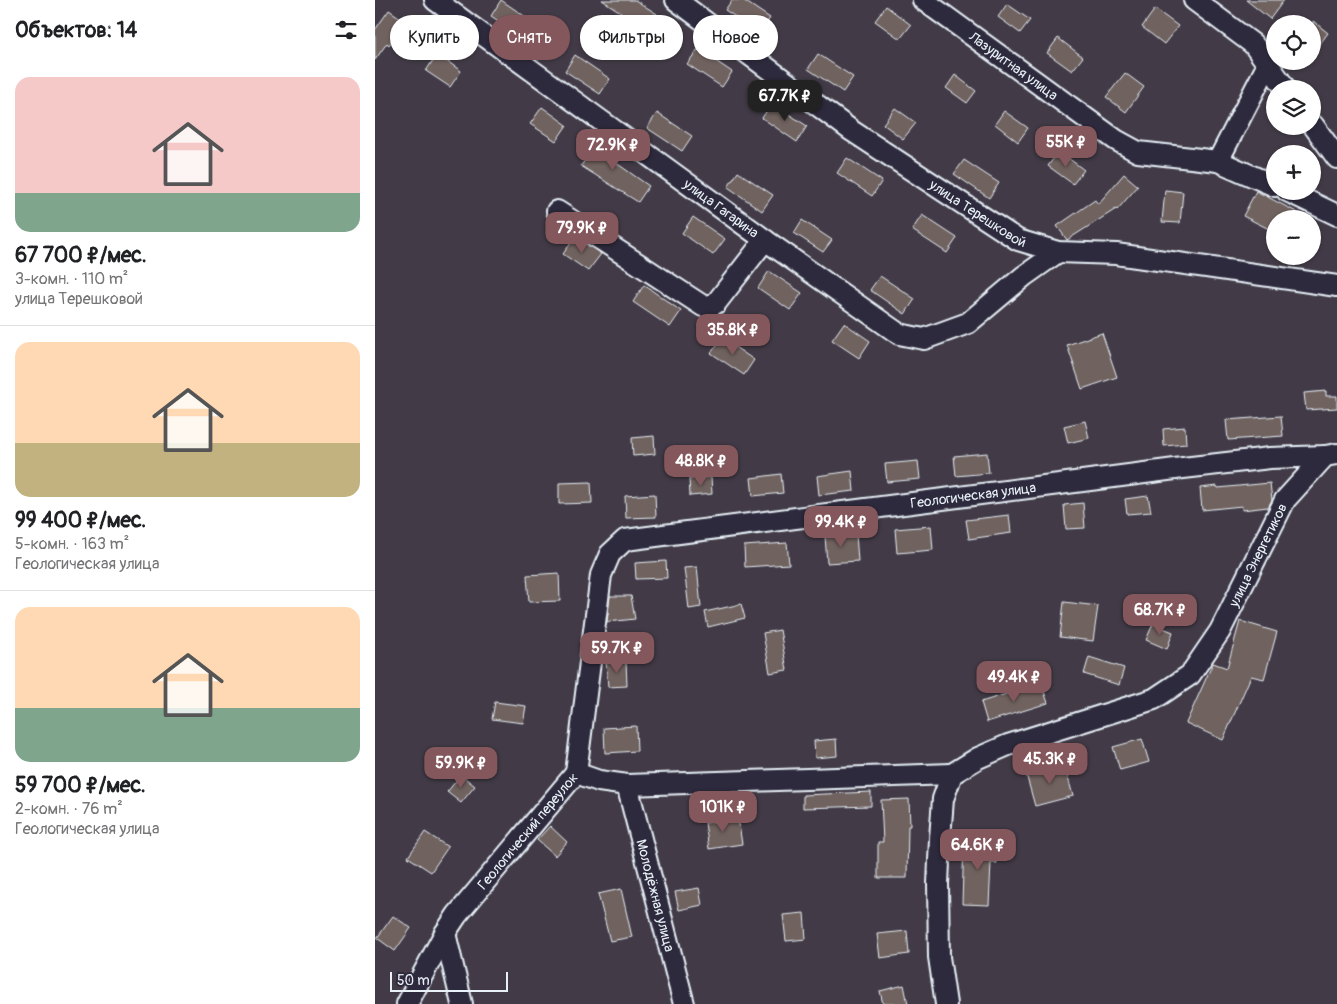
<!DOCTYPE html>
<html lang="ru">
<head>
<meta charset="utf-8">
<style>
	:root { --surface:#fff; --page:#f2f2f2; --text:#202124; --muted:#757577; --line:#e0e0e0; --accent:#84575d }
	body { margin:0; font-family:Pangolin,sans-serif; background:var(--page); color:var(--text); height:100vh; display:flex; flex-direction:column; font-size:19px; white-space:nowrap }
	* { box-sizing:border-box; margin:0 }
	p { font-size:16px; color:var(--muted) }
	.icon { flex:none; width:28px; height:28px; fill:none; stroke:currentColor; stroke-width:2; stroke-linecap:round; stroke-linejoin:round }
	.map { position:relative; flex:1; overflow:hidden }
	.details { display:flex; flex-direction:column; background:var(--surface); width:375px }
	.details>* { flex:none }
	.top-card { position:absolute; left:15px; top:15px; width:475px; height:45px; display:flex; gap:10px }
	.tools { position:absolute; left:891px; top:15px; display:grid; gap:10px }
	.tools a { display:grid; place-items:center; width:55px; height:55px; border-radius:50%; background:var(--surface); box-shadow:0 1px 4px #0004; font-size:25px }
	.scale { position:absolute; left:15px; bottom:12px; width:118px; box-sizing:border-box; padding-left:5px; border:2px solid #e8f1f8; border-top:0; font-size:14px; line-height:18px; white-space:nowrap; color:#e8f1f8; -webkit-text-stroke:4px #2f2a3d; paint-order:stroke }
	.price { position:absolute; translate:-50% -42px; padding:0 11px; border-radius:10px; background:var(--accent); color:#fff; font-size:16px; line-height:32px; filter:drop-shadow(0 1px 2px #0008) }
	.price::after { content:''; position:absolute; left:50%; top:30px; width:15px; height:11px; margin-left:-8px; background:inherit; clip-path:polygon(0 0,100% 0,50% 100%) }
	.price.current { background:#222; color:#fff }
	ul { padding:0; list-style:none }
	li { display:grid; align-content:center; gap:10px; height:265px; padding:0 15px }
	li+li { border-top:1px solid var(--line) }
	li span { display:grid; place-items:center; height:155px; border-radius:15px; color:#555 }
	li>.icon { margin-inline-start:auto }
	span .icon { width:90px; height:90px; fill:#fffc; stroke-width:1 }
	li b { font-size:21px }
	h2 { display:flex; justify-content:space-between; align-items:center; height:60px; padding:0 15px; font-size:21px }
	.chip { padding:0 18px; border-radius:22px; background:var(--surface); box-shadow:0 1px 4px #0004; font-size:18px; line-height:45px }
	.chip.current { background:var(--accent); color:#fff }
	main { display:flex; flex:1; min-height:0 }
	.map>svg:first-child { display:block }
	.building { fill:#70625e; stroke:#e8f1f8 }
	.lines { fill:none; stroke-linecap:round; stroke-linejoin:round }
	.minor-casing { stroke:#e8f1f8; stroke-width:24 }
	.minor { stroke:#2f2a3d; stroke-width:20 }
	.labels { text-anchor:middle; stroke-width:5; stroke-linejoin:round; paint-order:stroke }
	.street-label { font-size:14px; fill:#e8f1f8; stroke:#2f2a3d }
</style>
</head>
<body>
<main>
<section class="details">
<h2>Объектов: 14<svg class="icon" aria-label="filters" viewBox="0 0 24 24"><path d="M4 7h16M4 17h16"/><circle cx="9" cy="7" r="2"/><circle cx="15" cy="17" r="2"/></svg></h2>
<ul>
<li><span style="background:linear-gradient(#f6c9c9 75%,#7fa58c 0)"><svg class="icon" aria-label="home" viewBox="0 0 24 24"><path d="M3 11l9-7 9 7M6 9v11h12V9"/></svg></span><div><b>67 700 ₽/мес.</b><p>3-комн. · 110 m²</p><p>улица Терешковой</p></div></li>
<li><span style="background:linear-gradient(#ffd9b3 65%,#c2b280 0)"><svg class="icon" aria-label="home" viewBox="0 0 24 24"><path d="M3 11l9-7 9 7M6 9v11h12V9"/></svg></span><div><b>99 400 ₽/мес.</b><p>5-комн. · 163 m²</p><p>Геологическая улица</p></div></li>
<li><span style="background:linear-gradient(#ffd9b3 65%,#7fa58c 0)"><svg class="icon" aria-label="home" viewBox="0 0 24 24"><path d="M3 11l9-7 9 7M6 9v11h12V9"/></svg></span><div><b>59 700 ₽/мес.</b><p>2-комн. · 76 m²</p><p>Геологическая улица</p></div></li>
</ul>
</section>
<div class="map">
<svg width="962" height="1004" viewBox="0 0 962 1004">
	<rect width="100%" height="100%" fill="#423b47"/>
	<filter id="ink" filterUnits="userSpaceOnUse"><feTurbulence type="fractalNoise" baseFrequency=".02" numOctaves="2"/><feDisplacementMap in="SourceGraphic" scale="10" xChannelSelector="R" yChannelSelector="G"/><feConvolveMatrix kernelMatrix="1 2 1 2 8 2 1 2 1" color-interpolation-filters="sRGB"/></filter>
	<g filter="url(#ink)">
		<path class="building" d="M126,0L161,24L151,39L116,16Z
			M227,0H260L282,14L272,29Z
			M357,0H368L395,18L385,33L350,10Z
			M871,0H909L895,19Z
			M632,4L655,20L645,33L623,17Z
			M511,6L536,25L525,39L500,21Z
			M780,9L803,26L789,44L767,27Z
			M14,10L30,21L14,45L12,43L0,60V30Z
			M938,21L953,33L938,53Z
			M683,38L708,57L697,71L672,53Z
			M323,49L357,72L347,87L312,64Z
			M62,54L86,71L75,87L51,71Z
			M443,54L478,77L468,92L433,69Z
			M200,55L235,79L225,94L190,71Z
			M750,73L769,87L751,112L731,97Z
			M580,75L601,91L592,103L571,88Z
			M397,103L432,126L422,142L387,118Z
			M167,107L192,125L181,141L155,124Z
			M520,108L541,123L528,139L508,124Z
			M629,111L653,128L643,142L620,124Z
			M282,113L317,136L307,151L272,128Z
			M224,139L243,152L237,160L274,186L263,202L206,166Z
			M684,151L709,170L698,184L673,166Z
			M472,158L507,181L497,196L462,173Z
			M589,160L624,183L614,198L579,174Z
			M363,172L398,195L387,211L353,187Z
			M749,174L763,186L742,210L741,209L692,240L682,226L720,200L723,204Z
			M790,190L808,192L805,223L787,222Z
			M881,191L935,219H900V232L868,216Z
			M547,215L582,238L572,253L537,230Z
			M318,217L350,239L338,255L307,233Z
			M427,220L457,240L448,252L419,233Z
			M200,237L226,254L213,271L188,254Z
			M394,271L427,293L415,310L383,288Z
			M505,276L540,299L530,314L495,290Z
			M269,285L306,311L295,327L258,302Z
			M469,323L495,341L484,358L457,340Z
			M727,333L742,377L707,389L692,345Z
			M347,338L379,360L369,375L336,353Z
			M951,391V396H962V408L931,410L929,393Z
			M906,416L908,436L853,440L851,420Z
			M710,421L714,438L693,443L689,426Z
			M810,427L811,444L789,446L788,429Z
			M279,436L280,454L258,456L257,438Z
			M612,453L614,473L581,476L579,456Z
			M543,461L545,479L512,482L510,464Z
			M477,471L479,491L444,495L442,476Z
			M406,474L408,493L378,496L376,478Z
			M336,477L337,494L315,496L314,479Z
			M216,482L217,503L184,504V483Z
			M895,483L897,500L893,507L867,510V506L827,510L825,488L842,486L843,488Z
			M280,494L281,517L251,518L250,496Z
			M773,496L776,512L752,514L750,499Z
			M708,503L710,528L691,529L689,505Z
			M634,515L636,533L594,539L591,520Z
			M556,526L558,550L522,553L520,529Z
			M481,534L483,561L452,563L450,536Z
			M412,543L414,564L370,567L369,546Z
			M291,561L292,578L261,579L260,563Z
			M322,567L326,607L314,609L309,568Z
			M184,573L185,601L154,602L152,575Z
			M235,596H256L260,619L232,622Z
			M689,602L723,606L718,641L685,637Z
			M366,604L370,618L333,627L330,612Z
			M865,621L902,632L889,679L876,676L848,740L811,723L838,663L852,668Z
			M778,624L798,632L792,649L771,640Z
			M405,630L412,670L395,673L388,633Z
			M714,657L749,668L744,685L709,674Z
			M251,661L252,686L233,687L231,663Z
			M666,683L673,703L612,722L606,702Z
			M120,702L151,706L148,723L117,719Z
			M261,726L262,751L230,753L229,728Z
			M461,739L462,756L440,758L439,741Z
			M767,739L774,762L745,770L738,747Z
			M689,763L698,796L660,806L651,774Z
			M86,775L100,786L86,803L72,792Z
			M496,792V806L428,808V795Z
			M534,799L535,826H533L532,878H503V842H508L506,800Z
			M363,818L367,844L334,849L330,823Z
			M175,826L192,842L180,856L162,840Z
			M50,832L73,847L56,872L33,857Z
			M589,840L622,841V863H616L614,905L587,904Z
			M324,888L327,905L304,910L300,892Z
			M246,889L257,937L235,941L223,894Z
			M429,913L431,939L411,941L408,915Z
			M18,916L36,928L20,951L2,938Z
			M532,931L534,954L505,958L502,934Z
			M529,985L533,1004H508L505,991Z"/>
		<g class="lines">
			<defs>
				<g id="minor">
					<path id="s1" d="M60,0L390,240L524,334L549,339L593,323L649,276L683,252"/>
					<path id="s2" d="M301,0L477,131L643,240L683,252L741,254L962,286"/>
					<path id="s3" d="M548,0L741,140L763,152L843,161L900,186"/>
					<path d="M819,0L878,44L911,89"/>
					<path d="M938,125L962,158"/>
					<path d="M843,161L893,64"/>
					<path d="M912,191L962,215"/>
					<path d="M182,211L328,306L335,307L341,303L390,240"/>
					<path id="s4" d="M201,773L226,575L235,554L250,540L808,468L895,458L950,456L962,454"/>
					<path d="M201,773L224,781L252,785L577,774"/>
					<path id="s5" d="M252,785L309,1004"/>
					<path d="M70,933L87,1004"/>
					<path id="s6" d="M32,1004L70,933L82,915L201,773"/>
					<path id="s7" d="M571,1004L564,957L563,884L565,838L568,799L577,774L603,758L633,745L779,699L815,675L845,631L910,500L950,456"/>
				</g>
			</defs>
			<use href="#minor" class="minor-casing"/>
			<use href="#minor" class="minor"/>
		</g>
	</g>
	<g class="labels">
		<g class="street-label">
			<text dy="5" stroke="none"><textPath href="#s3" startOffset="112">Лазуритная улица</textPath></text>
			<text dy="5" stroke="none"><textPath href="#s1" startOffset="354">улица Гагарина</textPath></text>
			<text dy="5" stroke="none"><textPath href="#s2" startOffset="370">улица Терешковой</textPath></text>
			<text dy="5" stroke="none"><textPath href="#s4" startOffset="594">Геологическая улица</textPath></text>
			<text dy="5" stroke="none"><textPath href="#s7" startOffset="630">улица Энергетиков</textPath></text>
			<text dy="5" stroke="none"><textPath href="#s6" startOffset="212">Геологический переулок</textPath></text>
			<text dy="5" stroke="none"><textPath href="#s5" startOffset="114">Молодёжная улица</textPath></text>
		</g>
	</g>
</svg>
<div class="tools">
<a><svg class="icon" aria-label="locate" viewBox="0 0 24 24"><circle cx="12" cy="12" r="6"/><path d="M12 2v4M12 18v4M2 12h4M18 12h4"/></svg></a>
<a><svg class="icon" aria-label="layers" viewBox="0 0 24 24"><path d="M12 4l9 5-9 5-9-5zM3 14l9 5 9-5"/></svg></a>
<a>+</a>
<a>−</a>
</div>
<div class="scale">50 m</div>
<b class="price current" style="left:410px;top:122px">67.7K ₽</b>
<b class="price" style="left:691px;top:168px">55K ₽</b>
<b class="price" style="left:238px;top:171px">72.9K ₽</b>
<b class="price" style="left:207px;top:254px">79.9K ₽</b>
<b class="price" style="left:358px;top:356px">35.8K ₽</b>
<b class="price" style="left:326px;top:487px">48.8K ₽</b>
<b class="price" style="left:466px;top:548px">99.4K ₽</b>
<b class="price" style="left:785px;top:636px">68.7K ₽</b>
<b class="price" style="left:242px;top:674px">59.7K ₽</b>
<b class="price" style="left:639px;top:703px">49.4K ₽</b>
<b class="price" style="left:675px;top:785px">45.3K ₽</b>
<b class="price" style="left:86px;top:789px">59.9K ₽</b>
<b class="price" style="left:348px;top:833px">101K ₽</b>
<b class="price" style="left:603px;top:871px">64.6K ₽</b>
<div class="top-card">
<a class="chip">Купить</a>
<a class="chip current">Снять</a>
<a class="chip">Фильтры</a>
<a class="chip">Новое</a>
</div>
</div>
</main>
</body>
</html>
